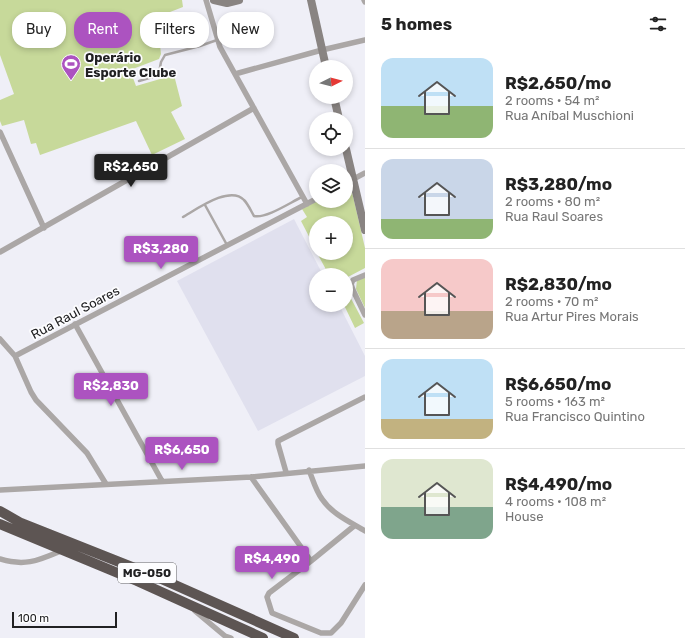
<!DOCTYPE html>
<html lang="en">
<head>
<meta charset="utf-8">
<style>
	:root { --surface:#fff; --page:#f6f6f6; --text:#222; --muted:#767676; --line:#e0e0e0; --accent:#ac53c0 }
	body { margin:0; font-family:Rubik,sans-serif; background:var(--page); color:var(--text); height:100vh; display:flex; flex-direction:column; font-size:15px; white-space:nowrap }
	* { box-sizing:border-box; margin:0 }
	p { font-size:13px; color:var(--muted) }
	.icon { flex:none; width:22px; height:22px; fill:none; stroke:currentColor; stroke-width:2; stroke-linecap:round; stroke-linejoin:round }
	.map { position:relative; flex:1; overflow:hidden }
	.side { display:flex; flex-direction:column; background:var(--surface); width:320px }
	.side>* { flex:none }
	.hud { position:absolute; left:12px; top:12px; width:293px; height:36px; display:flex; gap:8px }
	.needle { width:26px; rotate:84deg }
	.fabs { position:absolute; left:309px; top:60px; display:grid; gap:8px }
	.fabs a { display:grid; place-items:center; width:44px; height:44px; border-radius:50%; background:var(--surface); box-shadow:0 2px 6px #0003; font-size:20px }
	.scale { position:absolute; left:12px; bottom:10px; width:105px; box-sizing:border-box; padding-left:4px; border:2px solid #212123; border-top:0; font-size:11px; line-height:14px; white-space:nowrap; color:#212123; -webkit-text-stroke:3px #fdfdff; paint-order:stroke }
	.price { position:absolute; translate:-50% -34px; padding:0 9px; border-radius:4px; background:var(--accent); color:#fff; font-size:13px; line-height:26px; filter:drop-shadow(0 1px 2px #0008) }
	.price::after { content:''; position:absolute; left:50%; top:24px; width:12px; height:9px; margin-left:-6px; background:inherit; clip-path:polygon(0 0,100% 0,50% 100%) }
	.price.selected { background:#222; color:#fff }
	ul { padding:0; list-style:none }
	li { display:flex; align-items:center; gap:12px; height:100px; padding:0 16px }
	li+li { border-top:1px solid var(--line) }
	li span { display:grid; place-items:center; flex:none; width:112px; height:80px; border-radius:12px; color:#555 }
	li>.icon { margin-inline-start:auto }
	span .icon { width:48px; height:48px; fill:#fffc; stroke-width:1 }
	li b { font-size:17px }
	h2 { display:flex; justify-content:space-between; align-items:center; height:48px; padding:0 16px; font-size:17px }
	.pill { padding:0 14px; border-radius:16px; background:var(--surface); box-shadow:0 2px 6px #0003; font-size:14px; line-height:36px }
	.pill.selected { background:var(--accent); color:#fff }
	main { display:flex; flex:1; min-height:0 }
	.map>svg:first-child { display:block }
	.built { fill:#e0e0ee }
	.green { fill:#c7d99a }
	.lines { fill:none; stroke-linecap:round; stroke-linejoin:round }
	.lane { stroke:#aba7a6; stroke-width:2.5 }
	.street { stroke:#aba7a6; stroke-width:5.5 }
	.secondary { stroke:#898482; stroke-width:8 }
	.highway { stroke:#5d5553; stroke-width:10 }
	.labels { text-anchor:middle; stroke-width:3.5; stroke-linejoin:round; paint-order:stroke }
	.shield { fill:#fdfdff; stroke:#636365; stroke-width:1 }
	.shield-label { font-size:12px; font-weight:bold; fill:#212123 }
	.poi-label { font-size:13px; font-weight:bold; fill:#212123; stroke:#fdfdff; text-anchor:start }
	.street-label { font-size:13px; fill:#212123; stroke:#fdfdff }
</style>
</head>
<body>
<main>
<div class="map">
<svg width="365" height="638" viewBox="0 0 365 638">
	<rect width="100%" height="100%" fill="#efeff7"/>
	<path class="built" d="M294,219L323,275H316V305H339L365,356V376L258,431L177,281Z"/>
	<path class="green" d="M0,0H182L183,7L157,17L161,54L159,59L130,70L136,86L174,75L182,106L171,112L185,139L152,155L136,121L40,155L36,143L31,144L24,120L2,126L0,121V100L14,94L0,55Z
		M346,187L349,189L352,192L365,248V268L346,278V275H329L317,253H346V223H316V250L301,221L307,217L302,209L317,201H346Z
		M365,276V308L356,289L357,280Z
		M346,289L364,323L355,328L344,305H346Z"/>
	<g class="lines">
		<path class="lane" d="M139,81L156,76L159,73L161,62L165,55L200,46L217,40
			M205,205L227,245
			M183,217C197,209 230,185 244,200C248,204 251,211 254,216C266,219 291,202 302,197"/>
		<path class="street" d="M206,0L220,47L307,204
			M364,0L365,2
			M235,74L322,50L365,40
			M0,132L44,228
			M346,183L365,173
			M0,252L254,108
			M365,275L353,280L351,284L353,290L365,315
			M75,324L162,481
			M0,339L15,356L31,392L36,400L87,453L106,484
			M15,356L316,199
			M309,470C313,480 316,491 322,499C332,514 350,522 365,531
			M286,472L278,444V441L365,397
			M251,477L311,561L354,526
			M0,490L251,477L365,466
			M0,559C26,567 39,560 63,550
			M311,561L269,593L267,597L272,613L321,633H331L341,623L365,585
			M195,611L225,636L231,638"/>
		<path class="secondary" d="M214,0L227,3L239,0
			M311,0L326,67
			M334,97L339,119
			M346,149L365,230"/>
		<path class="highway" d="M0,511L21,523L157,577L294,638
			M0,524L137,581L263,638"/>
	</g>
	<defs>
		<symbol id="stadium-pin" viewBox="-11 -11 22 30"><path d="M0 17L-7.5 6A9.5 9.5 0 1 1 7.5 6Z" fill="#ac53c0" stroke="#fdfdff"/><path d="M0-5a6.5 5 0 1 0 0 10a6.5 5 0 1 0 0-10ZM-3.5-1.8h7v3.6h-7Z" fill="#fff"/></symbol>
	</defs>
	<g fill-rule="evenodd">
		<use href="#stadium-pin" x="60" y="53" width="22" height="30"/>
	</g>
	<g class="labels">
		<rect class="shield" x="118" y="563" width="58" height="20" rx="3"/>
		<g class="shield-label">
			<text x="147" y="577">MG-050</text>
		</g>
		<g class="poi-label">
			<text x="85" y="62">Operário<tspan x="85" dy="15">Esporte Clube</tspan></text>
		</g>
		<g class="street-label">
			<text transform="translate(75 312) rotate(-28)" y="5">Rua Raul Soares</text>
		</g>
	</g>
</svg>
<div class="fabs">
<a><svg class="needle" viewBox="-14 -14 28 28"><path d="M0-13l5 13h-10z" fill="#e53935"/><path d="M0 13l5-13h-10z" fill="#767676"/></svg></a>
<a><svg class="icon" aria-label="locate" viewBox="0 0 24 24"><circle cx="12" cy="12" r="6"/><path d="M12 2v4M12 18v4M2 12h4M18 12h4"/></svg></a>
<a><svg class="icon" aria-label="layers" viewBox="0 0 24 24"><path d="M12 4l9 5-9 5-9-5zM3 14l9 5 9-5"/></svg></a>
<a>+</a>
<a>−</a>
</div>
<div class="scale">100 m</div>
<b class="price selected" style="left:131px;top:188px">R$2,650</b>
<b class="price" style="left:161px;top:270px">R$3,280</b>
<b class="price" style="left:111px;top:407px">R$2,830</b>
<b class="price" style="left:182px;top:471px">R$6,650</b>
<b class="price" style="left:272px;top:580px">R$4,490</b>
<div class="hud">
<a class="pill">Buy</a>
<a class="pill selected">Rent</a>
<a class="pill">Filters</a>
<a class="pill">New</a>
</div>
</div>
<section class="side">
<h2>5 homes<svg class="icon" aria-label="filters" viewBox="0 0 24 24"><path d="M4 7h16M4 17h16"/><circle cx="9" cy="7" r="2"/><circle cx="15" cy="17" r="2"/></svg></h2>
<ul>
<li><span style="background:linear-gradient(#bfe0f5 60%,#8fb573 0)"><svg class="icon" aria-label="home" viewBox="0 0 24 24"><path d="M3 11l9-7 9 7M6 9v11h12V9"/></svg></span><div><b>R$2,650/mo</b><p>2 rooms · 54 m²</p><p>Rua Aníbal Muschioni</p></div></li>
<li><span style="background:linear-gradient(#c9d6e8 75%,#8fb573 0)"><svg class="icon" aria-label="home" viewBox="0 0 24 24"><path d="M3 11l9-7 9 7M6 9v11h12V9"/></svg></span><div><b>R$3,280/mo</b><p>2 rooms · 80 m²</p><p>Rua Raul Soares</p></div></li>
<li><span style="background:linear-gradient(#f6c9c9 65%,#b9a48a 0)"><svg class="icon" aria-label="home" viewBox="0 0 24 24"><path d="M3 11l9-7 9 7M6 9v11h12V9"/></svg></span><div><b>R$2,830/mo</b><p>2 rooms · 70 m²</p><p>Rua Artur Pires Morais</p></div></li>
<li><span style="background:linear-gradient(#bfe0f5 75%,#c2b280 0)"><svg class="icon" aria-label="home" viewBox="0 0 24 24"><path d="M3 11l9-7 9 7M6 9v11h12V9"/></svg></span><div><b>R$6,650/mo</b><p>5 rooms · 163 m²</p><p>Rua Francisco Quintino</p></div></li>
<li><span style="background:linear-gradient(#dfe7d0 60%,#7fa58c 0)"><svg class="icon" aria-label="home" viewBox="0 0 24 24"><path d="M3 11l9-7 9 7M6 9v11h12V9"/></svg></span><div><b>R$4,490/mo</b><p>4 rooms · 108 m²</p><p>House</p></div></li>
</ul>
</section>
</main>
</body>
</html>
